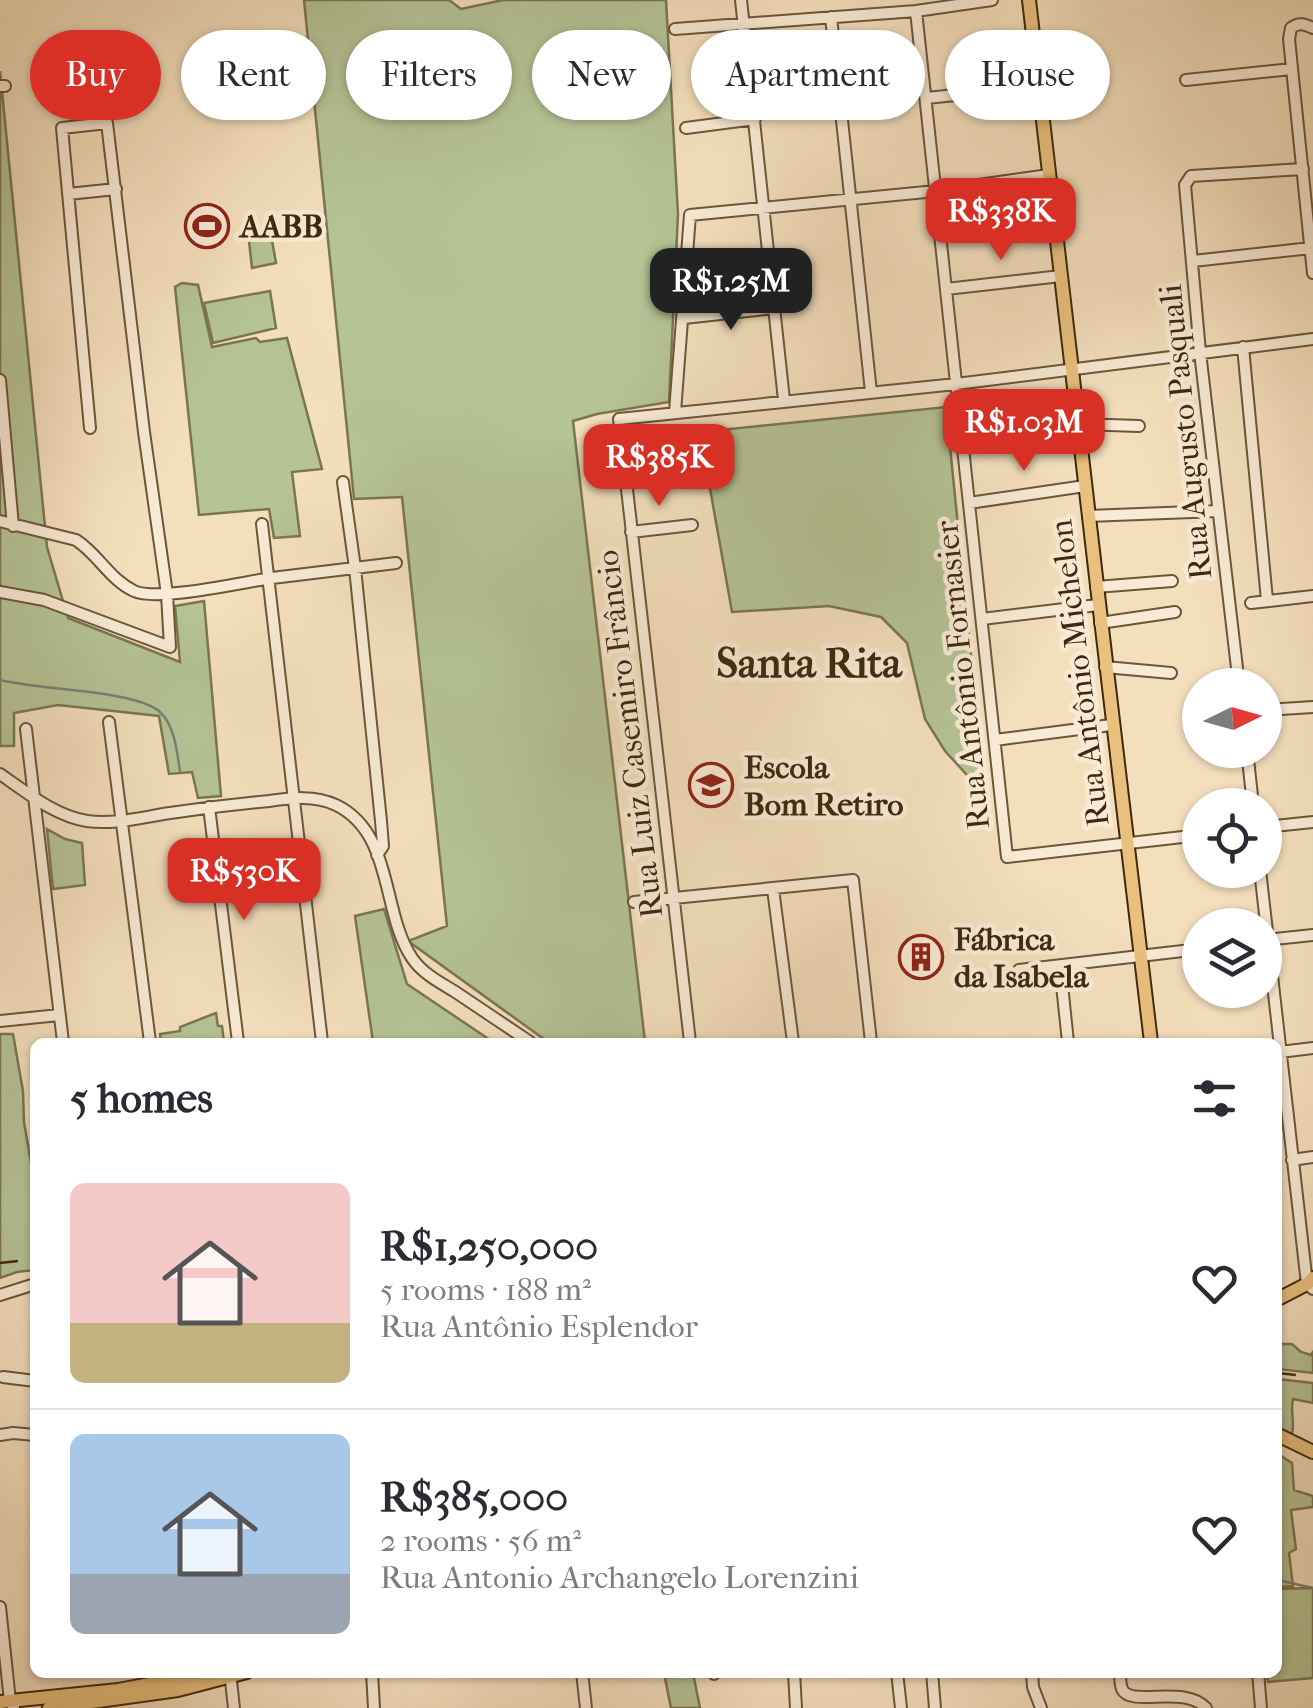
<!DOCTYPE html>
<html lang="en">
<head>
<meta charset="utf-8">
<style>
	:root { --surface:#fff; --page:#f7f7f7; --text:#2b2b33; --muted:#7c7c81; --line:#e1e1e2; --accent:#d93025 }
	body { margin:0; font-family:"IM FELL French Canon",serif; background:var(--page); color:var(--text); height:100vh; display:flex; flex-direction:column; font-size:38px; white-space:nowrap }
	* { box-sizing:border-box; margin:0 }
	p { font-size:32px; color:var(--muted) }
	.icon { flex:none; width:55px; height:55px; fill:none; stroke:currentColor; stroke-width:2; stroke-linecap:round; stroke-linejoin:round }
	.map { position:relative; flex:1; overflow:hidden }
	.sheet { position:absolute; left:30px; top:1038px; width:1252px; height:640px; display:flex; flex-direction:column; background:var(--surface); border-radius:15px; box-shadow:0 2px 8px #0004 }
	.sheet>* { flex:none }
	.hud { position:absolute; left:30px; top:30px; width:1255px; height:90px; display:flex; gap:20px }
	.needle { width:65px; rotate:85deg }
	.tools { position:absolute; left:1182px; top:668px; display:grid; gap:20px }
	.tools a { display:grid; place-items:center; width:100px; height:100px; border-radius:50%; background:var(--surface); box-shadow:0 2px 8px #0004; font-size:50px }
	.price { position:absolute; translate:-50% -85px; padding:0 22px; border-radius:20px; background:var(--accent); color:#fff; font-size:32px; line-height:65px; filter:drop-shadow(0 2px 5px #0008) }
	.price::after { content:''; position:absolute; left:50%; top:60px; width:30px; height:22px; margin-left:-15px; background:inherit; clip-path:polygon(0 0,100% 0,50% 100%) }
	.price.current { background:#222; color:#fff }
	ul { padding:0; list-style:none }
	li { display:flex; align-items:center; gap:30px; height:250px; padding:0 40px }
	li+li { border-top:2px solid var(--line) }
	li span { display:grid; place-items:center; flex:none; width:280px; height:200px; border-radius:15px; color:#555 }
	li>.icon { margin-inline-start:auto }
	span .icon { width:120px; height:120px; fill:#fffc; stroke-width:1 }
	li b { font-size:42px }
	h2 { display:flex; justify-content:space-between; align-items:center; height:120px; padding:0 40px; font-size:42px }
	.tag { padding:0 35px; border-radius:45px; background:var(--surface); box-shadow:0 2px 8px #0004; font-size:35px; line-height:90px }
	.tag.current { background:var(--accent); color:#fff }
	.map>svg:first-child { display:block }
	.green { fill:#b5c395; stroke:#7a7652; stroke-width:2.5 }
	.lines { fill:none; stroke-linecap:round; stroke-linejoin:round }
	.stream { stroke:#7a7f77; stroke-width:2.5 }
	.minor-casing { stroke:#6c563a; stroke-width:14 }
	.major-casing { stroke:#3f290e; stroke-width:16 }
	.minor { stroke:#f8ead4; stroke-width:10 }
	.major { stroke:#eac07e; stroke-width:12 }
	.rail { stroke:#3f290e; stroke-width:2.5; stroke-dasharray:18 18; stroke-linecap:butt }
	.labels { text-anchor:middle; stroke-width:9; stroke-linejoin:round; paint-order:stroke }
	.poi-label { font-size:32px; font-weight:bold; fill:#3f290e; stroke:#f8ead4; text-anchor:start }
	.street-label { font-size:32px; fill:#3f290e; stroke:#f8ead4 }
	.district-label { font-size:42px; font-weight:bold; fill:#3f290e; stroke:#f8ead4 }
</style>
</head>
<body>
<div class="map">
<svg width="1313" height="1708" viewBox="0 0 1313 1708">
	<rect width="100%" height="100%" fill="#f4dfbd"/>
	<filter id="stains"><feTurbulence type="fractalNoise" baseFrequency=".002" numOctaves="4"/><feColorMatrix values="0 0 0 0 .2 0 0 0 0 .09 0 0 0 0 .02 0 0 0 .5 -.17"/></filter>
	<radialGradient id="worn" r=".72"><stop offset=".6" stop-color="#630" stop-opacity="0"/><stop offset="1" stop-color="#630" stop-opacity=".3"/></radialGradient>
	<path class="green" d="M304,0H449L461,9L503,0H666L678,214L669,402L597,414L573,421L645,1042H548L408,941L447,926L402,497L354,499Z
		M0,71L47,547L68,618L180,662L175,606L204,601L221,796L198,798L192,772L169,774L159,716L58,705L14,713V746H0Z
		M270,229L276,263L252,268L248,232Z
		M182,283L198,285L212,347L256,338L260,342L287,338L322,469L292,472L300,536L274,538L269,509L199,515L175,287Z
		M270,291L276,328L213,343L204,303Z
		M946,407L984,784L967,775L945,751L925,719L907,643L881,617L829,606L732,612L700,432Z
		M47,829L65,839L82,843L85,885L53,889Z
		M384,909L407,984L493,1042H373L355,916Z
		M216,1013L218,1026H222L224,1042H161L160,1034L180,1031V1027Z
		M0,1034H13L23,1091L24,1122L35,1186V1270L17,1272L0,1278Z
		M1278,1344H1292L1301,1352L1311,1355L1313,1352V1373L1278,1369Z
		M1278,1379L1313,1383V1403L1293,1399C1290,1411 1295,1422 1292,1434L1278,1427Z
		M1278,1454L1292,1463L1294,1490L1313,1496V1507L1291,1510L1296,1549L1289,1553L1293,1586L1278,1587Z
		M1313,1588V1678L1268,1682L1266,1673L1278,1672V1589Z
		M664,1673H693L700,1708H671Z"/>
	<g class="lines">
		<path class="stream" d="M0,680C37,690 136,690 160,712C175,726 177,752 180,771
			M1278,1580L1313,1588"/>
		<defs>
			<path id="minor" d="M741,0L784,400
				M916,11L1007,857L1200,835
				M831,17L871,392
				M1313,28C1304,24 1299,22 1291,28L1289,39L1313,273
				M675,29L916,11L992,0
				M1186,80L1292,69
				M0,86H5
				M927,98L1039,86
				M686,128L755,119
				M68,194L116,189
				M1193,261L1311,248
				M946,289L1061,276
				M684,318L774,308
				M1243,347L1267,600
				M0,380L13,526
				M675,412L690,215L936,191L1049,175
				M1079,424L1139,426
				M343,482L355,568L381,821L383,846L377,855
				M969,503L1085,486
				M1088,516L1218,511
				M0,521L76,540C98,554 110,580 134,591C157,602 243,582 272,578C314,573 355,568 396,563
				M262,524L322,1042
				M631,532L692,525
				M1096,587L1172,581
				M0,592L44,600L170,647L167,594L144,432L107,123L62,128L90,428
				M1251,603L1313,596
				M982,619L1098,605
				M1100,623L1175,612
				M1105,667L1171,673
				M1239,685L1200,352L1185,185L1191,176L1303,169
				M1265,710L1313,707
				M109,722L150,1042
				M26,729L63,1042
				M995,740L1111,725
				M1247,750L1253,805
				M0,774C26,792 55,816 87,821C114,825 143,817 170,813C203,808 236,804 269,801C291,798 315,795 336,805C394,833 381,912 412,958C422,973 439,982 454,991C479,1008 505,1025 530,1042
				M209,807L238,1042
				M1265,827L1313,822
				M1260,870L1307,1284L1313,1289
				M773,889L793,1042
				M634,902L853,880L871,1042
				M1266,940L1313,935
				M1060,966L1068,1042
				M1019,970L1200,949
				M0,1021L59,1015
				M690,1042L619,419L956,384L1313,339
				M1280,1052L1313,1048
				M1292,1160L1313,1157
				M0,1295L35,1284
				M3,1377L35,1381
				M0,1435L13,1433L35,1435
				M0,1607L10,1701L14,1708
				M230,1672L234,1708
				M372,1672L374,1708
				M582,1672L586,1708
				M714,1672V1674
				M794,1672L796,1708
				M897,1672L901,1708
				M932,1672L935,1708
				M1032,1672L1033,1687L1041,1708
				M1120,1672C1120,1678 1120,1684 1122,1689C1131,1708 1184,1684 1206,1708
				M1258,1672L1261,1708"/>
			<path id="major" d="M1029,0C1071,347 1108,695 1151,1042
				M1278,1299L1307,1284L1313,1278
				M1278,1435L1313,1452
				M0,1702L118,1690L214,1672
				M49,1708L178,1690L247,1672"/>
		</defs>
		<use href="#minor" class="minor-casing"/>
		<use href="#major" class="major-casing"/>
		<use href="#minor" class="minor"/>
		<use href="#major" class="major"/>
		<path class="rail" d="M0,1263L35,1259
			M1278,1373L1313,1377"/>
	</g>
	<defs>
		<symbol id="stadium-ring" viewBox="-11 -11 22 22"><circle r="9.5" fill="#f8ead4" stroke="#8f2418" stroke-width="1.5"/><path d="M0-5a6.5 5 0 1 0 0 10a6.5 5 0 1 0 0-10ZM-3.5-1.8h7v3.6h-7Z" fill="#8f2418"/></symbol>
		<symbol id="school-ring" viewBox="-11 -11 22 22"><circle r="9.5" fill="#f8ead4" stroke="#8f2418" stroke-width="1.5"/><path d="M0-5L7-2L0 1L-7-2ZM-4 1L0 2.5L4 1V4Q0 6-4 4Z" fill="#8f2418"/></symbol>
		<symbol id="building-ring" viewBox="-11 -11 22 22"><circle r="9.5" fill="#f8ead4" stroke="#8f2418" stroke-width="1.5"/><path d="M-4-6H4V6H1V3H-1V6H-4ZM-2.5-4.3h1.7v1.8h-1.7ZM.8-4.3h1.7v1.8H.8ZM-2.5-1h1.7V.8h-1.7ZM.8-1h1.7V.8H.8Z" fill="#8f2418"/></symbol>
	</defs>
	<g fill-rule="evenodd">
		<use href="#stadium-ring" x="182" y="201" width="50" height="50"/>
		<use href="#school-ring" x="686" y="760" width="50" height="50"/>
		<use href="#building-ring" x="896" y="932" width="50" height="50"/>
	</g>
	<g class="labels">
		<g class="poi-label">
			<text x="240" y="237">AABB</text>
			<text x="744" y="778">Escola<tspan x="744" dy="37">Bom Retiro</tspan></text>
			<text x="954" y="950">Fábrica<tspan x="954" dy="37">da Isabela</tspan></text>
		</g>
		<g class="street-label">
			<text transform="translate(1185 432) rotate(-96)" y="11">Rua Augusto Pasquali</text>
			<text transform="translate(1079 673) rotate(-97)" y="11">Rua Antônio Michelon</text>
			<text transform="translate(962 675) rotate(-96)" y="11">Rua Antônio Fornasier</text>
			<text transform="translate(629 734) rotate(-97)" y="11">Rua Luiz Casemiro Frâncio</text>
		</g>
		<g class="district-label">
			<text x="809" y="677">Santa Rita</text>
		</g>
	</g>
	<rect width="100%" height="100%" filter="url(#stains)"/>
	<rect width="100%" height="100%" fill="url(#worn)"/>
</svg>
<div class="tools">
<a><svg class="needle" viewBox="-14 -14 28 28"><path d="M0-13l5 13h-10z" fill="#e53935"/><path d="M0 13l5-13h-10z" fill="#7c7c81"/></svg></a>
<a><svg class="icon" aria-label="locate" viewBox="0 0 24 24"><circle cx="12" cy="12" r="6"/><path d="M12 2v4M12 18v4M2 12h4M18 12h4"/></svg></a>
<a><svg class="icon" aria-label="layers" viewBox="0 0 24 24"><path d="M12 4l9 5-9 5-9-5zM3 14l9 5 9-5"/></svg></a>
</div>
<b class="price" style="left:1001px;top:263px">R$338K</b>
<b class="price current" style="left:731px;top:333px">R$1.25M</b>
<b class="price" style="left:1024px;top:474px">R$1.03M</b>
<b class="price" style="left:659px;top:509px">R$385K</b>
<b class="price" style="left:244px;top:923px">R$530K</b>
<div class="hud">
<a class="tag current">Buy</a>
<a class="tag">Rent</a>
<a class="tag">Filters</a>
<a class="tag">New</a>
<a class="tag">Apartment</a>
<a class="tag">House</a>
</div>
<section class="sheet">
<h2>5 homes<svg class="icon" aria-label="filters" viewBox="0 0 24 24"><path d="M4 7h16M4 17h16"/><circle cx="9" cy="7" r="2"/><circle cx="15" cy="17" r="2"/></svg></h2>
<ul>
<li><span style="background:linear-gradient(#f6c9c9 70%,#c2b280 0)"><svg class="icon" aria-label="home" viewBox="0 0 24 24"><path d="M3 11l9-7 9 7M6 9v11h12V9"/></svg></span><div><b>R$1,250,000</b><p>5 rooms · 188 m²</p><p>Rua Antônio Esplendor</p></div><svg class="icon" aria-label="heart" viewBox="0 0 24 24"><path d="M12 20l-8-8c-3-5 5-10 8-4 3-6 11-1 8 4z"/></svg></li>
<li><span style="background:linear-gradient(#a9c7e8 70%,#9aa5b1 0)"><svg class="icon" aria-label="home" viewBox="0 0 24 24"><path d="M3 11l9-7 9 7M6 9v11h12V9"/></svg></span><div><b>R$385,000</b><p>2 rooms · 56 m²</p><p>Rua Antonio Archangelo Lorenzini</p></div><svg class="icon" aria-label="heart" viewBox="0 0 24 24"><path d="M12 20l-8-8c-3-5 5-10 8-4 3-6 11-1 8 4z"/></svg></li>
</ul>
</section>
</div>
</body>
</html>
